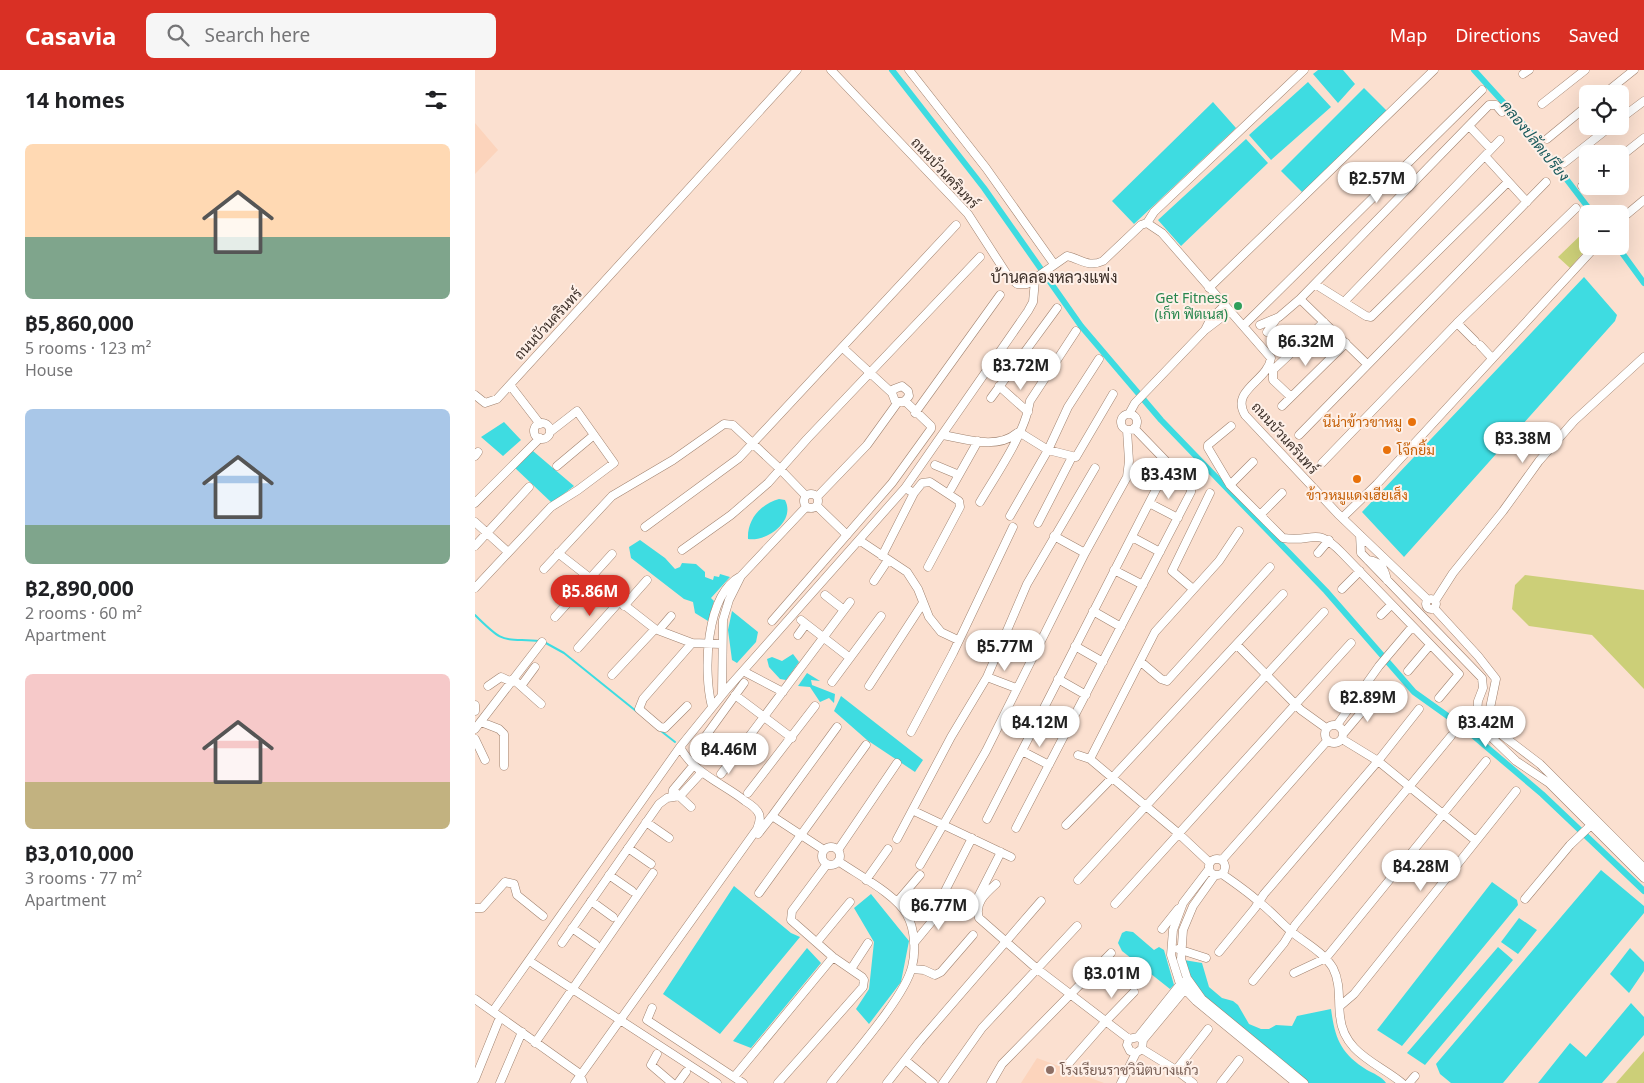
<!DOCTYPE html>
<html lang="en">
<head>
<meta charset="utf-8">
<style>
	:root { --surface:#fff; --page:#f6f6f6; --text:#202124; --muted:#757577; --accent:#d93025 }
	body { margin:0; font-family:"Noto Sans",Sarabun,sans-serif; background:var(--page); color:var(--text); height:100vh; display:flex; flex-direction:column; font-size:19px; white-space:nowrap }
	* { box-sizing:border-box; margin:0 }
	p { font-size:16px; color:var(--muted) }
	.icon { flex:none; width:28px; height:28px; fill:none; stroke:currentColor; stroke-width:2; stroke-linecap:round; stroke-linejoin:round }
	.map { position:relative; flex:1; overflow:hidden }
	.drawer { display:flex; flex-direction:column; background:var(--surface); width:475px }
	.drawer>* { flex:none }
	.tools { position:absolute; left:1104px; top:15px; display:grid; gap:10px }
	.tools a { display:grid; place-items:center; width:50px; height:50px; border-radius:8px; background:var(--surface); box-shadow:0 5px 20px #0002; font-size:25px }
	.price { position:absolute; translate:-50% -42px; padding:0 11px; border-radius:18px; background:#fff; color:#222; font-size:16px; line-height:32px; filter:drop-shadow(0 1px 2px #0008) }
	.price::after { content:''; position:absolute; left:50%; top:30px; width:15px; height:11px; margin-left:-8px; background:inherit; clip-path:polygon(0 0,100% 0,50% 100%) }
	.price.current { background:var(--accent); color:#fff }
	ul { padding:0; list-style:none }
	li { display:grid; align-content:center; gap:10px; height:265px; padding:0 25px }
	li span { display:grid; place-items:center; height:155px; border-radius:8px; color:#555 }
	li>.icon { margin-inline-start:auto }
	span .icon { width:90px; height:90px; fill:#fffc; stroke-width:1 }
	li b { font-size:21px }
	h2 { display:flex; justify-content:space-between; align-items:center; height:60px; padding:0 25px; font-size:21px }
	header { display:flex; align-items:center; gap:30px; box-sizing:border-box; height:70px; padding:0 25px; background:var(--accent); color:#fff }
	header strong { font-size:24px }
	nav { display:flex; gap:28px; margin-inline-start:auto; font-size:18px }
	.search { width:350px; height:45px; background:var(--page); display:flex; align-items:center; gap:12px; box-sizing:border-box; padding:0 18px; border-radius:8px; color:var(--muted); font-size:19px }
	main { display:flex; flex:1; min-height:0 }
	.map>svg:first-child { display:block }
	.built { fill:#fcd4bc }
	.green { fill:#cccf78 }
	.water { fill:#3edce1 }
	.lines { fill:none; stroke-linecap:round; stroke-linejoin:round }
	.stream { stroke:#3edce1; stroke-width:2 }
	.canal { stroke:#3edce1; stroke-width:6 }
	.minor-casing { stroke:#a0826f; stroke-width:9 }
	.minor { stroke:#fff; stroke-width:8 }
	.leisure-dot { fill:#2e9e5b; stroke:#fef0e8; stroke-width:2 }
	.food-dot { fill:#e8710a; stroke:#fef0e8; stroke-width:2 }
	.education-dot { fill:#8d6e63; stroke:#fef0e8; stroke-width:2 }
	.labels { text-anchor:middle; stroke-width:4; stroke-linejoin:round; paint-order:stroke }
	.street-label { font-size:14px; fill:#3d3029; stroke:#fef0e8 }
	.leisure-label { font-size:14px; fill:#27864d; stroke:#fef0e8; text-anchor:end }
	.food-label { font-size:14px; fill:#c56008; stroke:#fef0e8; text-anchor:end }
	.education-label { font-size:14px; fill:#785e54; stroke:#fef0e8; text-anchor:start }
	.water-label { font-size:15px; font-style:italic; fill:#1a5a5c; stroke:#fef0e8 }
	.quarter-label { font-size:16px; fill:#3d3029; stroke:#fef0e8 }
</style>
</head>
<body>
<header>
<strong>Casavia</strong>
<div class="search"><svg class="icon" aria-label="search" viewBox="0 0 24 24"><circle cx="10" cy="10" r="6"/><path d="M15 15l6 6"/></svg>Search here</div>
<nav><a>Map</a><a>Directions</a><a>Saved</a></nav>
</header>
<main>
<section class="drawer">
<h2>14 homes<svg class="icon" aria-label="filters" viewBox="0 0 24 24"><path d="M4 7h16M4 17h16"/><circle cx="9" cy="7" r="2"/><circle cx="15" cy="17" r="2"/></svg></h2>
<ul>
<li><span style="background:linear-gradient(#ffd9b3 60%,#7fa58c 0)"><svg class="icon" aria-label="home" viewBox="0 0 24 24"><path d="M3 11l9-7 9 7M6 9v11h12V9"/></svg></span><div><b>฿5,860,000</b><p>5 rooms · 123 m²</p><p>House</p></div></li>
<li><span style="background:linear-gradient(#a9c7e8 75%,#7fa58c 0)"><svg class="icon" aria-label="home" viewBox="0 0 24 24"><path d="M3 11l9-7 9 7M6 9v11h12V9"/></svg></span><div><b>฿2,890,000</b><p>2 rooms · 60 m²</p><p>Apartment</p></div></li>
<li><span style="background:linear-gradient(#f6c9c9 70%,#c2b280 0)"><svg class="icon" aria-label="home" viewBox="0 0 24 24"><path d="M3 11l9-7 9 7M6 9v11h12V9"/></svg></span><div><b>฿3,010,000</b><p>3 rooms · 77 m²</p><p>Apartment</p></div></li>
</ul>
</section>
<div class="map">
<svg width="1169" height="1013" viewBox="0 0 1169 1013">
	<rect width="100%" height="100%" fill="#fbe0d0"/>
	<path class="built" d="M0,53L23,80L0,104Z
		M562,988L629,1013H546Z"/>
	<path class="green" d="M1112,159L1114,176L1095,198L1083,187Z
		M1050,505L1169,520V619L1117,565L1054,556L1037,539L1040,515Z
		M1169,981V1013H1141Z"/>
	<path class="water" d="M843,0H868L880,14L863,33L838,4Z
		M833,12L856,37L796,90L774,65Z
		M889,18L913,42L830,125L806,101Z
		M738,32L761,58L659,154L637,131Z
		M771,69L793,93L706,176L683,150Z
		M1109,207L1142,245L1140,251L929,487L887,442Z
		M29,352L46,370L28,386L6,367Z
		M58,381L99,416L77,433L39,397Z
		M304,429L310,430C321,451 292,472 273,469C272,449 286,434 304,429Z
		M165,470L190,488L200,499L205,497L207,493L221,494L230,502V507L238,510L239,506L244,507L245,504L255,507L236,528L239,531L233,551L220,543L218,532L209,529L156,488L154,477Z
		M257,541L283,562L281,572L262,593L257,590L253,560Z
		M318,584L324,592L311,610L305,609L294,597L292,589L297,587L307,591Z
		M332,603L345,611L336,610L337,615L360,624L359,633L354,628L345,632L335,617L323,616Z
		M366,626L448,690L440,702L392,670L359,641Z
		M1126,800L1169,836V843L1028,1013H976L965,1004L961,994Z
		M1017,812L1042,830L1043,835L927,976L902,960Z
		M259,816L316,863L325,867L245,964L188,924Z
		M396,824L434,871L426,912L394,954L381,939L394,919L399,872L379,838Z
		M1044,848L1062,860L1043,884L1026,872Z
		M651,861L658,862L679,880L684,877L689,880L699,915L695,919L647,881L643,873L647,863Z
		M1023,877L1038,890L950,995L932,983Z
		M332,878L346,893L276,978L258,971Z
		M1155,878L1169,892V901L1154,923L1135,904Z
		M709,890L727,893L734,917L747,928L758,931L763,935L774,954L786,959H794L801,955L817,956L822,946L856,939C860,968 865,983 892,1000C898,1003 907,1007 911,1013H830L726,926L710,902Z
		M1156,933L1169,947V965L1127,1013H1063L1095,973L1111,987Z"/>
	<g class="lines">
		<path class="stream" d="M0,545C30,575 26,568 65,571
			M69,572L89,583L161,641
			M186,661L200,672"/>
		<path class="canal" d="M417,0L509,118L606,256L686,350L851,521L939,622L988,657L1067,724L1169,821
			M999,0L1057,64L1118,144
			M1142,176L1169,213"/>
		<defs>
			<path id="minor" d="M356,0L493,144L533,206L542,214H552L592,186C606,189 613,198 628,191L666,155L672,153L687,163L796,288C793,311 755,320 770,345L863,444L953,530
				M434,0L511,98L579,194
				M1048,4L1054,0
				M1129,24L1159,0
				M1067,34L1110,0
				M1145,49L1169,31
				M994,56L1016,79
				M1072,69L1112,36
				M1010,86L1052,132
				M1145,87L1169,68
				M1089,93L1136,56
				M1107,116L1112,112
				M1145,150L1169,130
				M672,153L679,142L829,0
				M840,214L891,246L896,247L1033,112
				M734,218L959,0
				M825,229L892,294
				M869,232L1025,70
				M982,253L1000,271
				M769,255L1007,20
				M785,255L804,247L825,229L1014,35H1021L1027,42
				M730,260L755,241
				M792,262L802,248
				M1005,275L1017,288
				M368,278L417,323L420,331L429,332L434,326L433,321L427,316L419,319L417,323
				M35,315L65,354
				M524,316L553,342
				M0,325L10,333L22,329L322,0
				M816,327L798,310V300L849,252
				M516,328L582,238
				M807,336L871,273
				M440,343L525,225
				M646 352a8 8 0 1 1 16 0a8 8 0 1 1-16 0Z
				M654,344L660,333L730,260L735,250L750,235
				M59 361a8 8 0 1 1 16 0a8 8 0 1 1-16 0Z
				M756,356L733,375V378L755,415L808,468C840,473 840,455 867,483L984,604L964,628
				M544,362L573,380L601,387L638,324
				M468,365C491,369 522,380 542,363
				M824,365L1071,112
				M0,386L3,382
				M847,393L982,253L1101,138
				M460,395L484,405
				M82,396L119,365
				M755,415L778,392
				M430,418L439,423L447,413L455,412L484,431L485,437L453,497
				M476,419L503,371
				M329 431a7 7 0 1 1 14 0a7 7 0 1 1-14 0Z
				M342,427L392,375L423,332
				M505,432C522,403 550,364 555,331L601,261
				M0,433L65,368
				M674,433L703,448
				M342,436L372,465
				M785,445L807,423
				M535,446L573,380L593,337L624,289
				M868,447L902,414L1121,176
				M0,452L33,482
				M563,453L597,387
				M170,457L264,388L481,155
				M885,465L886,483L1007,608L1008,618L1003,631L1002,643L1011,662L1041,691L1074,713L1169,808
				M579,466L610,483
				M657,467L685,482
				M384,470L432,502L443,519L454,547L466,562L483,570
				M0,476L54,417
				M207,480L256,445L293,413L332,369L505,187
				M83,483L180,559L217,573L246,574
				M843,483L854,470
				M407,486L439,423
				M893,490C906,492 909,497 912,510
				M69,499L137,426L198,390L249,354L258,355L305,399L331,426
				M639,500L668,515
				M399,511L413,490
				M0,518L76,437L103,420L139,393L102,341L75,362
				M718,519L697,501L735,423
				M867,519L885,501
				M350,525L369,540
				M951 534a5 5 0 1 1 10 0a5 5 0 1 1-10 0Z
				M960,531L978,503L1028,441L1064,391L1099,351L1169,287
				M149,536L172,510
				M959,538L1003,586L1021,609L1014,643V649L1023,662L1065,694L1169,798
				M618,541L646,557
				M906,545L916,535
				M80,547L137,484
				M326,550L375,588
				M297,551L417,413L456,359V356L430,331
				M184,560L196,546
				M323,565L331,554
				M762,575L826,640L851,658
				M600,576L628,592
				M103,578L144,532
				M666,592L686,609L692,611L795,497
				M268,601L308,622
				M933,601L955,575
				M137,605L180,559
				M512,607L541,618
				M38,609L66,634
				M583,609L611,625
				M357,612L406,546
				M13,616L26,607L37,612
				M46,616L60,597
				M394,616L448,533
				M247,624L248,550L254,530L266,506
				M260,625L317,668
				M0,635V641
				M212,636L190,658L185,657L164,639L168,629L217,573
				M237,637C228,602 230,525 266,506L331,437
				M566,644L593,659
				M6,652L24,659L29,664V696
				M850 664a9 9 0 1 1 18 0a9 9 0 1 1-18 0Z
				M862,655L904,596L937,557
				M0,659L67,572
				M436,662L478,583L538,457
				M868,664L900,626
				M0,669L10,690
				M867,669L903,691L1001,771
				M222,678L269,613
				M547,681L574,695
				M603,685L615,689L703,763L735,793
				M615,689L680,562L744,491L764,461
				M246,704L375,532
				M201,723L216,737
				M273,723L340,636
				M197,726L198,720L218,696
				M439,741L536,787
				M512,749L694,394
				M171,752L194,768
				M591,755L637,708L808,524
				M541,758L716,422V417L659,358
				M283,764L297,746
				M422,769L476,667L512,607L552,514L620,398
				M347 786a9 9 0 1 1 18 0a9 9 0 1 1-18 0Z
				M153,778L176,794
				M349,780L297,746L362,657
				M363,780L422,693
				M734 797a8 8 0 1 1 16 0a8 8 0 1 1-16 0Z
				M747,790L852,671
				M445,795L511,681L610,483L652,407L654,391L652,360
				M734,799L708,833L698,860L696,885L705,914L721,931L821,1013
				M747,804C760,813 773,822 784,832C796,841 806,853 818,863C831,873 849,883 858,898C866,914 863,929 865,946C868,983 903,993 927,1013
				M134,805L157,821
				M740,805L718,836L708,860L706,889L712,908L727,929L829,1013
				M391,810L413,779
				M603,810L849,542
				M521,814C511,823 499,833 504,848L561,898L654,969
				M471,819L497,768
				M284,823L391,675
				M502,829L526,782
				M1050,829L1095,775L1115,756
				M116,831L138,847
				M422,832L445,805
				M640,834L876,573
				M0,838H7L30,812L39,814L42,825L68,846
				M97,858L120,874
				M687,859L703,839
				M342,872L375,832
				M87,873L184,734L192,728L205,726L227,702
				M439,873L472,833
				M703,879L731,888
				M744,882L780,838L789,824L903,691L944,639
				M59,894L242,1013
				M376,899L393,873
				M437,899L449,900L460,905L466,902L498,865
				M819,903L851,888L1011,691
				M778,911L809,873L820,855L976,666
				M0,929L105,1004L108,1013
				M865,936L879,924L1041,721
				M177,938L172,950L268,1013
				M18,941L205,677L252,619L430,418L553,241L558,232L560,210
				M663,967L707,912
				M663,967L668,970L667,979L661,983L655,981L652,975L654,969Z
				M668,970L712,917
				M60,973L178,803
				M667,979L701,1000L718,1013
				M182,984L176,995L197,1013
				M430,990L458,1013
				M594,993L630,952L659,922
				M701,1000L733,959
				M259,1007L358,887
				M0,1009L23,952
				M25,1013L47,962
				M100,1013L282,759C284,754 286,749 284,744C282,739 275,734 270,731C249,714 218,703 205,677
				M203,1013L211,1002
				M303,1013L388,917L389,910L387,907L358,887L316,850L317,841L352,794
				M356,1013C377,986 429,928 437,897C441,882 440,859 432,845C421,824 383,805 363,791
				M412,1013L444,972L566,831
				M468,1013L507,958L602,856
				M516,1013L527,994L636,883
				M646,1013L661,983
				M746,1013L764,990
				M934,1013L940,1006"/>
		</defs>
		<use href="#minor" class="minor-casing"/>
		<use href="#minor" class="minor"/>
	</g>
	<circle class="leisure-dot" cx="763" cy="236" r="5"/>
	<g class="food-dot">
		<circle cx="937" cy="352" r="5"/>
		<circle cx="912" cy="380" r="5"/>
		<circle cx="882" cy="409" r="5"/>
	</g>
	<circle class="education-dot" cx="575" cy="1000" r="5"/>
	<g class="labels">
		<g class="street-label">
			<text transform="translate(470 103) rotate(47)" y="5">ถนนบัวนครินทร์</text>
			<text transform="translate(73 254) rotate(-47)" y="5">ถนนบัวนครินทร์</text>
			<text transform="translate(810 368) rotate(48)" y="5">ถนนบัวนครินทร์</text>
		</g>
		<g class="leisure-label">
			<text x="753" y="233">Get Fitness<tspan x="753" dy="16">(เก็ท ฟิตเนส)</tspan></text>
		</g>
		<g class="food-label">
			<text x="927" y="357">นีน่าข้าวขาหมู</text>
			<text x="922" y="385" text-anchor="start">โจ๊กยิ้ม</text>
			<text x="882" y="430" text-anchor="middle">ข้าวหมูแดงเฮียเส็ง</text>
		</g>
		<g class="education-label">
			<text x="585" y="1005">โรงเรียนราชวินิตบางแก้ว</text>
		</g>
		<g class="water-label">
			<text transform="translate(1060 71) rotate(51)" y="5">คลองปลัดเปรียง</text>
		</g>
		<g class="quarter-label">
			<text x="579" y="213">บ้านคลองหลวงแพ่ง</text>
		</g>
	</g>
</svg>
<div class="tools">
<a><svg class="icon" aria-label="locate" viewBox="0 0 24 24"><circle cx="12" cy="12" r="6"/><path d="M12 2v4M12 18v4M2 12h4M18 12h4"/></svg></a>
<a>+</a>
<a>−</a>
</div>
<b class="price" style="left:902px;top:134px">฿2.57M</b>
<b class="price" style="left:831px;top:297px">฿6.32M</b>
<b class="price" style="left:546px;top:321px">฿3.72M</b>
<b class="price" style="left:1048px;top:394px">฿3.38M</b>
<b class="price" style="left:694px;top:430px">฿3.43M</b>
<b class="price current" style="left:115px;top:547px">฿5.86M</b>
<b class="price" style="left:530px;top:602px">฿5.77M</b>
<b class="price" style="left:893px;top:653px">฿2.89M</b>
<b class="price" style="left:565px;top:678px">฿4.12M</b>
<b class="price" style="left:1011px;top:678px">฿3.42M</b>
<b class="price" style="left:254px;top:705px">฿4.46M</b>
<b class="price" style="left:946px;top:822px">฿4.28M</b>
<b class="price" style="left:464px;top:861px">฿6.77M</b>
<b class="price" style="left:637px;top:929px">฿3.01M</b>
</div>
</main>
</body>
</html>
